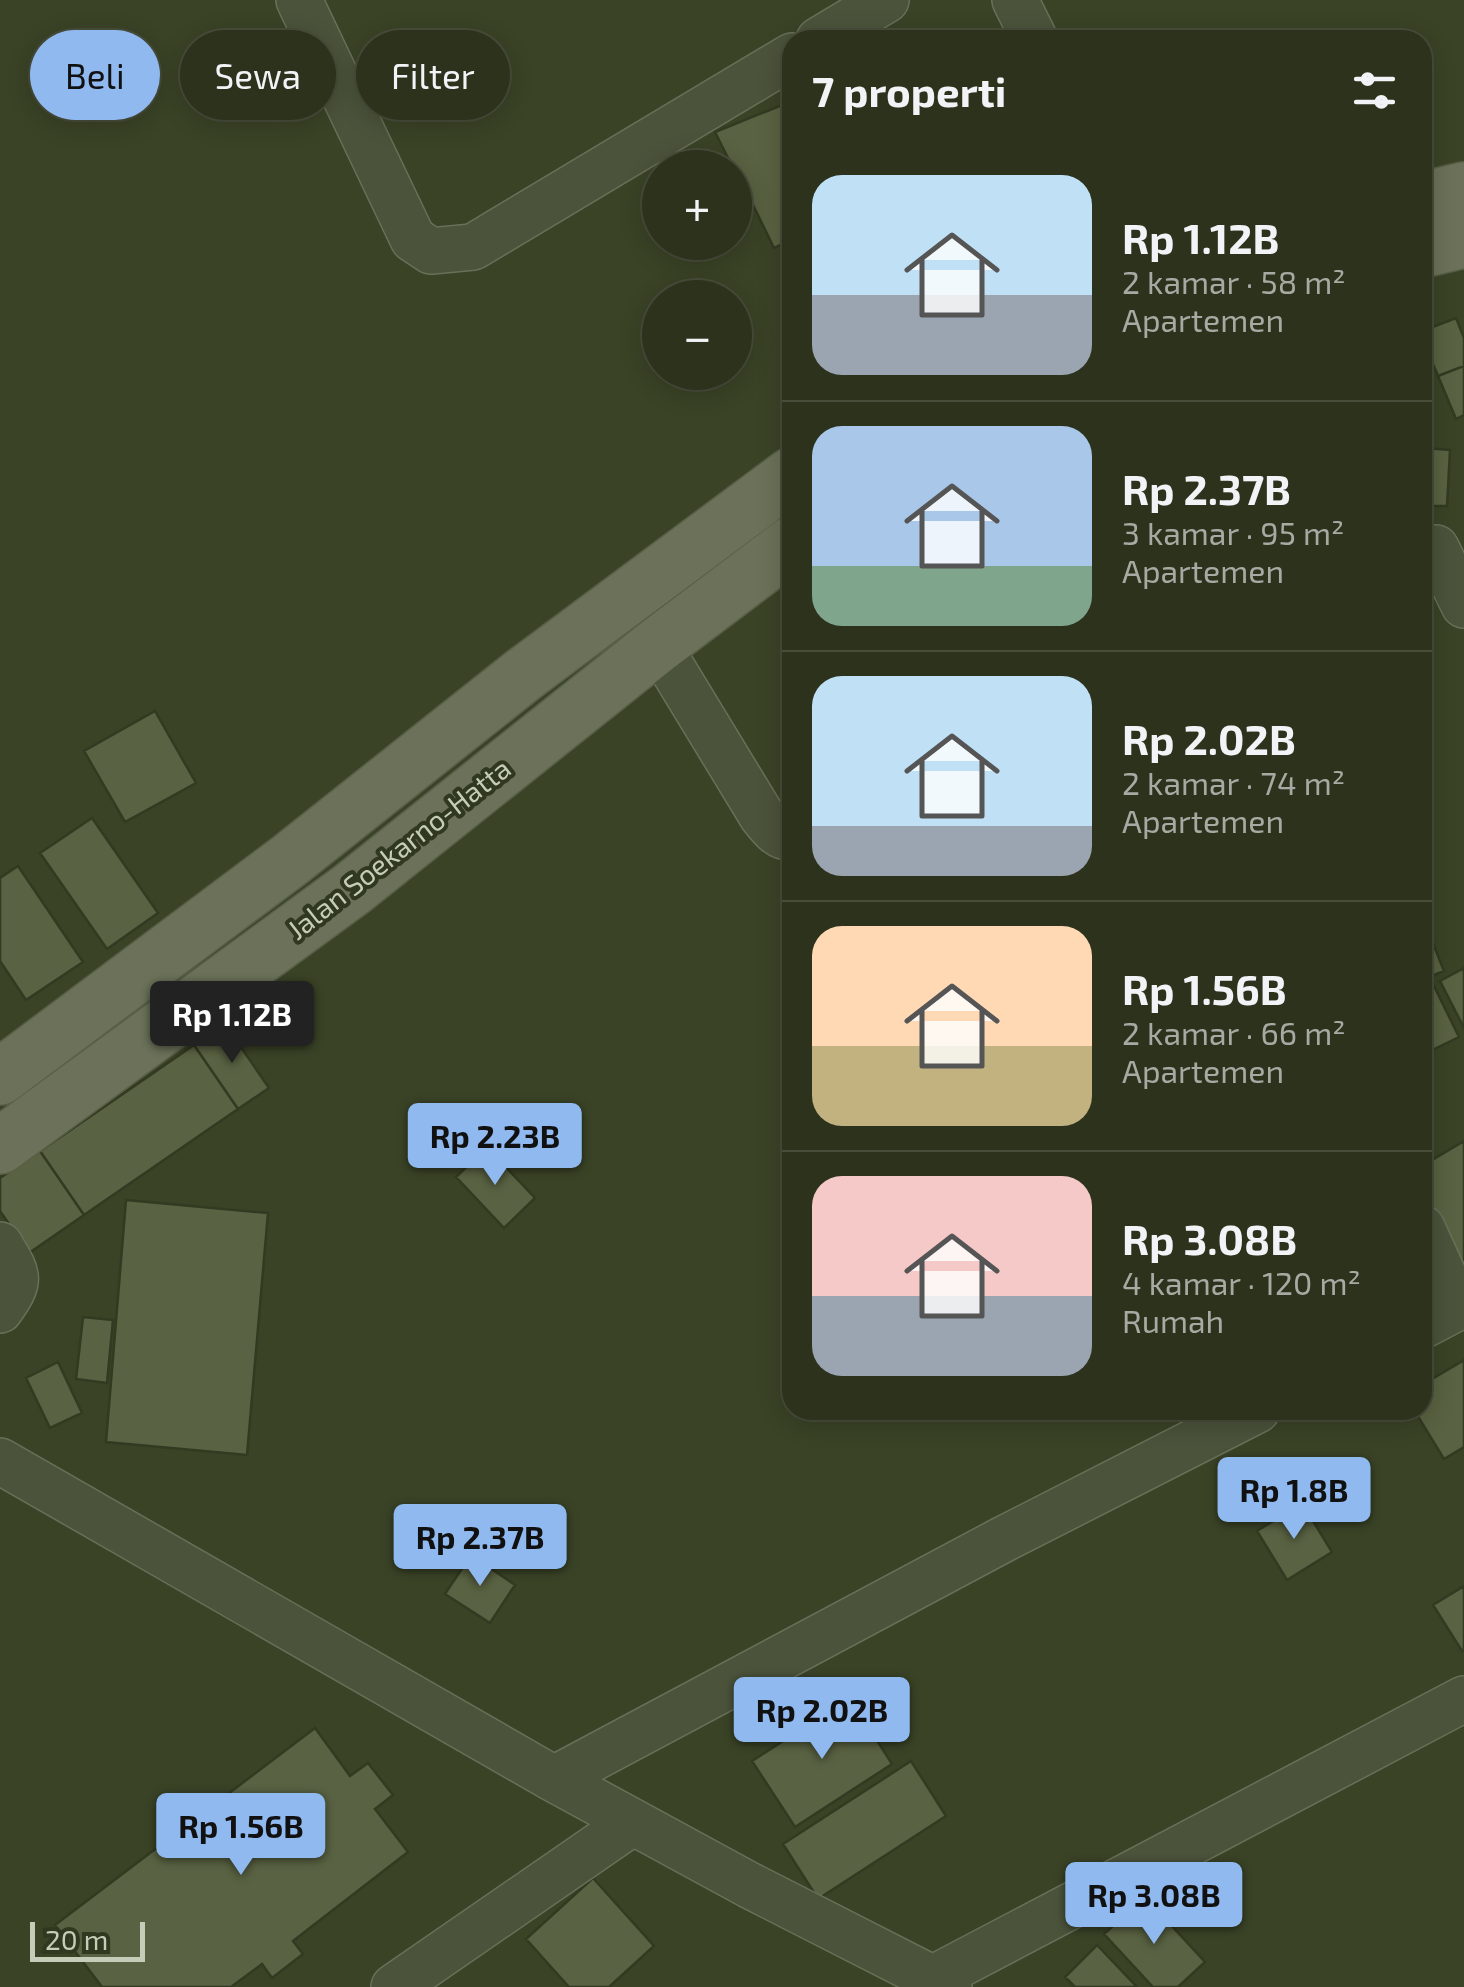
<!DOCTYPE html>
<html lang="id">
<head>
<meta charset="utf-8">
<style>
	:root { --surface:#2c321c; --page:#343a25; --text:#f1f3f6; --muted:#a6aaa3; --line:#484d3b; --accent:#90b9f0 }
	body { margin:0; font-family:"Exo 2",sans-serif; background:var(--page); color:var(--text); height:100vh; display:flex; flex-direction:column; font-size:38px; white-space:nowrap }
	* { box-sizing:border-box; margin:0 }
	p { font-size:32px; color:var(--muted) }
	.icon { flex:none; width:55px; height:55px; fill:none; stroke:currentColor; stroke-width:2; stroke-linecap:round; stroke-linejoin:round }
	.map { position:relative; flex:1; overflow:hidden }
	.drawer { position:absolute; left:782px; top:30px; width:650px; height:1390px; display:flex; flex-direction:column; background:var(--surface); border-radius:30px; box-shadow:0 5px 25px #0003,0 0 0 2px var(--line) }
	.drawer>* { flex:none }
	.top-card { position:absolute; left:30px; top:30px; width:602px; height:90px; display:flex; gap:20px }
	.fabs { position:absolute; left:642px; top:150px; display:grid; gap:20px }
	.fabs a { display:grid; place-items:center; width:110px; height:110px; border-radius:50%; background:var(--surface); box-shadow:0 5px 25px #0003,0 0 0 2px var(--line); font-size:50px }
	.scale { position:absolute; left:30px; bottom:25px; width:115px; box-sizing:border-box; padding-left:10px; border:5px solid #c5ccb8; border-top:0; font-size:28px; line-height:35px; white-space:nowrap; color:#c5ccb8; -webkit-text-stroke:8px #30381f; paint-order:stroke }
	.price { position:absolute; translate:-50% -85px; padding:0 22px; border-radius:10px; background:var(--accent); color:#111; font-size:32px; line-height:65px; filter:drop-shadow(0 2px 5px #0008) }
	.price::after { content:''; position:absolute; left:50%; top:60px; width:30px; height:22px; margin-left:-15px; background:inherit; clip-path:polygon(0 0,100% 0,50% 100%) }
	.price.on { background:#222; color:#fff }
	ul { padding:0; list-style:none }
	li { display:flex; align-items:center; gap:30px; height:250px; padding:0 30px }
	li+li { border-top:2px solid var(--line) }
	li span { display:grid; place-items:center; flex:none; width:280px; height:200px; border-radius:30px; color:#555 }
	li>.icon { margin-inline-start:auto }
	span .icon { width:120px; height:120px; fill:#fffc; stroke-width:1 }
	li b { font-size:42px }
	h2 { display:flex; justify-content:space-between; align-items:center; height:120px; padding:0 30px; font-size:42px }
	.pill { padding:0 35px; border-radius:45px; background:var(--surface); box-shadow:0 5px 25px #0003,0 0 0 2px var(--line); font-size:35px; line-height:90px }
	.pill.on { background:var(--accent); color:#111 }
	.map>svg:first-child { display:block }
	.building { fill:#596242; stroke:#323a21; stroke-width:2.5 }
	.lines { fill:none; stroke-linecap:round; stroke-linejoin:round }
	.minor-casing { stroke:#687059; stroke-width:48 }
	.primary-casing { stroke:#575f47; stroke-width:58 }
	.minor { stroke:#4b533b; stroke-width:45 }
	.primary { stroke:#6b7259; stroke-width:55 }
	.labels { text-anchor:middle; stroke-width:8; stroke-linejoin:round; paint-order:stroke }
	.street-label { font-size:28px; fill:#c5ccb8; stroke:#30381f }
</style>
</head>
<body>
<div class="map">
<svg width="1464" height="1987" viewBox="0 0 1464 1987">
	<rect width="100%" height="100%" fill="#3a4326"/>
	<path class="building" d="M792,101V239L774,248L735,168H733L715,132Z
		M1456,318L1464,338V366L1438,376L1422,338V331Z
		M1464,366V415L1456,419L1438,376Z
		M1426,448L1450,450L1447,506H1423Z
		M155,711L196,783L125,822L84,751Z
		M92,818L158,913L107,949L40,853Z
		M18,866L83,962L26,1000L0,961V878Z
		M1428,931L1444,971L1422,980V933Z
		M1464,968V1028L1440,981Z
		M1432,982L1459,1037L1422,1055V986Z
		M225,1024L269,1088L238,1109L194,1045Z
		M194,1045L238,1109L84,1215L40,1151Z
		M1464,1141V1262L1456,1267L1422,1211V1166Z
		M487,1147L535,1198L504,1228L456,1177Z
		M40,1151L84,1215L29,1253L0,1211V1178Z
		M126,1200L268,1213L247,1455L106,1442Z
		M83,1317L113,1320L107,1383L76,1379Z
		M1464,1360V1447L1444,1459L1414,1410H1422V1385Z
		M58,1362L82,1413L50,1428L26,1378Z
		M1302,1503L1332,1552L1287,1580L1257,1531Z
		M471,1555L515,1585L490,1623L445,1594Z
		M1464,1586V1650L1462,1651L1433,1605Z
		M850,1698L892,1764L795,1827L752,1761Z
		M315,1728L350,1776L368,1763L393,1795L375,1809L408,1852L293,1941L303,1954L272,1978L262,1964L231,1987H102L55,1925Z
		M911,1761L946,1816L818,1899L783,1844Z
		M593,1878L654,1946L609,1987H569L526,1939Z
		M1145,1897L1205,1962L1178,1987H1153L1104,1934Z
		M1097,1945L1137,1987H1075L1065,1977Z"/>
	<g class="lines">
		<defs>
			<path id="minor" d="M299,0L413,239L431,251L473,247L792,56
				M1015,0L1035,40
				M819,40L886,0
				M1436,548L1464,605
				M658,645L762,816C770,826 779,839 792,837
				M1422,1228L1458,1307
				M0,1245C19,1277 22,1279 0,1310
				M1422,1326L1464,1304
				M0,1461L554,1779L749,1885L949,1987
				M554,1779L1002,1540L1257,1410
				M934,1978L1464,1699
				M394,1987L633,1822"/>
			<path id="primary" d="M1422,200L1464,190
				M1422,250L1464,240
				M0,1077L290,860L523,675L792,475
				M0,1146L352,889L658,645L792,544"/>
		</defs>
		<use href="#minor" class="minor-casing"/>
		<use href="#primary" class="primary-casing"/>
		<use href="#minor" class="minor"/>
		<use href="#primary" class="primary"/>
	</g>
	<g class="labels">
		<g class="street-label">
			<text transform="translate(399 849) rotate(-38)" y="10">Jalan Soekarno-Hatta</text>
		</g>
	</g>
</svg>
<div class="fabs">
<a>+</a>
<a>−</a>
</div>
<div class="scale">20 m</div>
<b class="price on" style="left:232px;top:1066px">Rp 1.12B</b>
<b class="price" style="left:495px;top:1188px">Rp 2.23B</b>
<b class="price" style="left:1294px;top:1542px">Rp 1.8B</b>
<b class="price" style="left:480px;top:1589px">Rp 2.37B</b>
<b class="price" style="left:822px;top:1762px">Rp 2.02B</b>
<b class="price" style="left:241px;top:1878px">Rp 1.56B</b>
<b class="price" style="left:1154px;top:1947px">Rp 3.08B</b>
<div class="top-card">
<a class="pill on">Beli</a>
<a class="pill">Sewa</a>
<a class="pill">Filter</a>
</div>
<section class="drawer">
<h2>7 properti<svg class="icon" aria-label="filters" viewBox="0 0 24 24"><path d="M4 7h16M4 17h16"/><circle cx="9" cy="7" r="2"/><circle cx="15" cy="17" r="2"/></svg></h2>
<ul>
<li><span style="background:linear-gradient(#bfe0f5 60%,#9aa5b1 0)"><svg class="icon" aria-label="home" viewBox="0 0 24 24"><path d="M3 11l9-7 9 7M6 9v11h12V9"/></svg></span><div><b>Rp 1.12B</b><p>2 kamar · 58 m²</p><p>Apartemen</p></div></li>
<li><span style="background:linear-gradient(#a9c7e8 70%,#7fa58c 0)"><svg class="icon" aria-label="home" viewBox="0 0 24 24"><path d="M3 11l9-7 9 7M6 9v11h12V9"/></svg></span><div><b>Rp 2.37B</b><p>3 kamar · 95 m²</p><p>Apartemen</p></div></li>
<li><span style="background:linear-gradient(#bfe0f5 75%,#9aa5b1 0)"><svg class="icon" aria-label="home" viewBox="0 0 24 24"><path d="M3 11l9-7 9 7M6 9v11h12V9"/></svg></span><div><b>Rp 2.02B</b><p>2 kamar · 74 m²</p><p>Apartemen</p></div></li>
<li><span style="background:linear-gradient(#ffd9b3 60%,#c2b280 0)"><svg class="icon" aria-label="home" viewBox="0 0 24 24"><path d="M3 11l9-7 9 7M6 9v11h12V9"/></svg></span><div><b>Rp 1.56B</b><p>2 kamar · 66 m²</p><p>Apartemen</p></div></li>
<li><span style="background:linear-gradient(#f6c9c9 60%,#9aa5b1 0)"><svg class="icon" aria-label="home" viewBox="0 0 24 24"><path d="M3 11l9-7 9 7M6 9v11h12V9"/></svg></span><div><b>Rp 3.08B</b><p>4 kamar · 120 m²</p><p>Rumah</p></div></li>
</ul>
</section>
</div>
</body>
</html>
